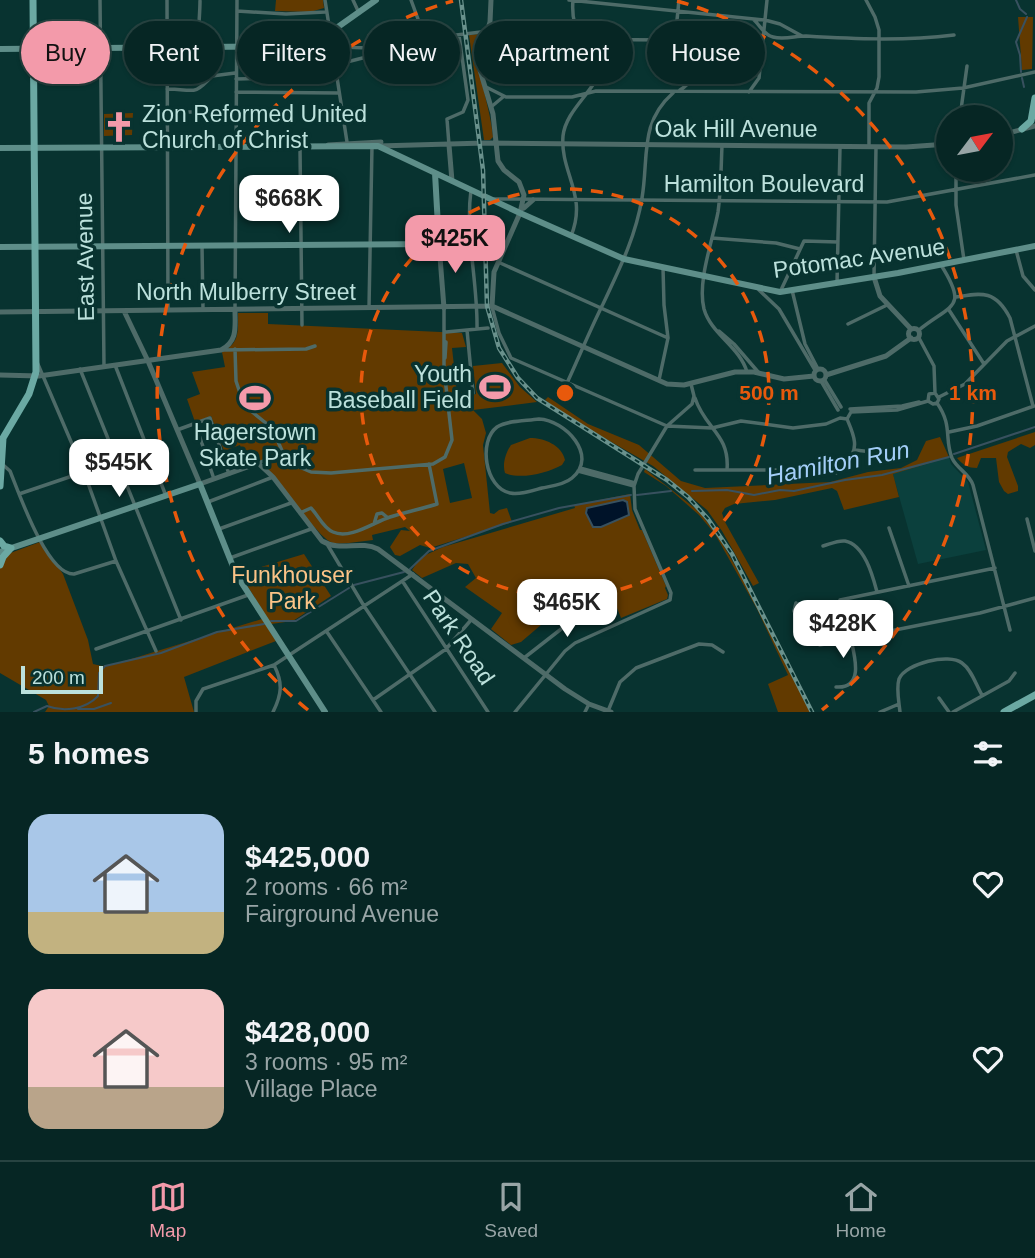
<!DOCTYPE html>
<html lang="en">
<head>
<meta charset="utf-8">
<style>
	:root { --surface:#062624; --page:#0f2e2c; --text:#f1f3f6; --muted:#98a5a6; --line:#274341; --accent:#f39aaa }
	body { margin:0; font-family:Helvetica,sans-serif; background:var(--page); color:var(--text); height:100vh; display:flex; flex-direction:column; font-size:26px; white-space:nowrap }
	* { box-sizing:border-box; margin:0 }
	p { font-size:23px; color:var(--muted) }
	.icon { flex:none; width:38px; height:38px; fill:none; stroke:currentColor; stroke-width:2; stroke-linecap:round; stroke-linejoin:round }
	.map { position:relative; height:712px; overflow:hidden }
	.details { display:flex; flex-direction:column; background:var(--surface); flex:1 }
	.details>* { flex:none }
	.hud { position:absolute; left:21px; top:21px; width:994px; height:63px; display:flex; gap:14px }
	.needle { width:46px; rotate:58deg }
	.fabs { position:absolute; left:936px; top:105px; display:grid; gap:14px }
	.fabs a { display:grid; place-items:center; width:77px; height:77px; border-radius:50%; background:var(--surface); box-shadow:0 2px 5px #0004,0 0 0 2px var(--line); font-size:35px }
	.scale { position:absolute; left:21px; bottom:18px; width:82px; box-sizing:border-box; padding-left:7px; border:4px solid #bce1dc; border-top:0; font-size:19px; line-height:24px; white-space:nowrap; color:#bce1dc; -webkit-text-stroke:5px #083330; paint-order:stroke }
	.price { position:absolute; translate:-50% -60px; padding:0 16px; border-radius:14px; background:#fff; color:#222; font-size:23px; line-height:46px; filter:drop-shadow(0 2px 4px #0008) }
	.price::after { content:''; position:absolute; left:50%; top:42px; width:21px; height:16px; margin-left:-10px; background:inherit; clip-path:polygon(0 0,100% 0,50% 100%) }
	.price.active { background:var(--accent); color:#111 }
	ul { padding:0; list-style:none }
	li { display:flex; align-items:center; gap:21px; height:175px; padding:0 28px }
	li span { display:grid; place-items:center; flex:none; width:196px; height:140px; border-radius:21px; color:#555 }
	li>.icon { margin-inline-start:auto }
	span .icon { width:84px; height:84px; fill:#fffc; stroke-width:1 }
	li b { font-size:30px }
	h2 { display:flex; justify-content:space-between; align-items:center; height:84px; padding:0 28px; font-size:30px }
	.tag { padding:0 24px; border-radius:32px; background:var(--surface); box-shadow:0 2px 5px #0004,0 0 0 2px var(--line); font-size:24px; line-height:63px }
	.tag.active { background:var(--accent); color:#111 }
	.tab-bar { display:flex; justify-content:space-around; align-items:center; height:98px; border-top:2px solid var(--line); background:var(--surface); font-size:19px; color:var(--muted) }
	.tab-bar a { display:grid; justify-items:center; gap:4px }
	.tab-bar .active { color:var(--accent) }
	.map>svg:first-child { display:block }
	.built { fill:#0b403d }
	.green { fill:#623a00; fill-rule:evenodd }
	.water { fill:#001329; stroke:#38515f; stroke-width:2 }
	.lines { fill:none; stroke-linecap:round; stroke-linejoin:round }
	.stream { stroke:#38515f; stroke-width:2 }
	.minor { stroke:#4e6b68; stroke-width:3.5 }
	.tertiary { stroke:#4e6b68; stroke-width:5 }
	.secondary { stroke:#5e8e89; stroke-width:6 }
	.primary { stroke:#6ba9a3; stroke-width:7 }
	.rail-casing { stroke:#69918c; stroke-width:4.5 }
	.rail { stroke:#083330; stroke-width:2; stroke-dasharray:5; stroke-linecap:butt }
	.ring { fill:none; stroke:#e8590c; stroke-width:3.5; stroke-dasharray:12 9 }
	.labels { text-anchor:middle; stroke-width:7; stroke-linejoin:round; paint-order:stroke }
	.poi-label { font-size:23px; fill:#bce1dc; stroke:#083330; text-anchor:start }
	.street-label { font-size:23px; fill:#bce1dc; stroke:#083330 }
	.park-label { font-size:23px; fill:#fbc387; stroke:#083330 }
	.water-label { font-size:24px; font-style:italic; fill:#a3cef8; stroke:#083330 }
	.centre { fill:#e8590c; stroke:#083330; stroke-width:3.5 }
	.ring-label { font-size:21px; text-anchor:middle; font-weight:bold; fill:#e8590c; stroke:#083330; stroke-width:7; stroke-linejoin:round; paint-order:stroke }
</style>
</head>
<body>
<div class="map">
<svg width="1035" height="712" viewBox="0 0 1035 712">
	<rect width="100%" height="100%" fill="#083330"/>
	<path class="built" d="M949,457L951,464L968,482L986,550L918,564L892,471Z"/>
	<path class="green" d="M276,0H323L324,8L310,12L275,11Z
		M1018,17H1033L1032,69L1022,70Z
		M479,34L481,38C474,72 490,103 493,137L490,140H484L469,35Z
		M133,113L132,135L104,136V114Z
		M238,313H268V324L462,333L466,347L452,348L457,393L470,391L471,395L476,394L473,366L502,363L520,387L537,402L473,410L482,419L486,433L483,445L490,513L494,514L499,510L507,508L512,522L430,548L420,545L400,556L395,555L390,547L401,530L410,531L405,527L372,535L373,540C360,541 346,545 333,543C319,540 275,475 260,460L246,465L240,445L224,451L211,416L195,422L187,399L200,394L192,372L225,367L222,352C240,343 238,331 238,313ZM464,463L472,498L450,503L443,469Z
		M548,397L588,424L639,445L681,481L705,488L830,482L868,472L901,468L917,460L926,441L940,437L949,457L893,474L899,497L844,510L837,491L832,488L775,500L734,504L725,508L722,513L725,522L759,583L753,586L722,531L707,510L653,466L568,417L545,400Z
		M1035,432V445L1030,448L1021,444L1008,452L1007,457L1018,486V491L1008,494L1004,491L999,482L996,458H981L977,468C968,468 963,465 957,458Z
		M530,438C544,438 562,445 565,460L562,465C548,473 520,480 505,473C502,464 506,452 511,445Z
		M645,469L700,512L721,541L752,595L810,712H778L768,684L788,675L757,609L715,534L699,515L666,486L644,472Z
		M630,494L632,510L640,530H642L666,586L665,588L668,595L667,599L621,618L615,603H613L595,579L521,642L511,645L491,629L502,613L465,587L476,578L468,564L456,563L422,578L412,570L421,557L443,547L575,508L574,505Z
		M40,542L63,574L88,640L93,664L102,666L118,663L262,619L276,641L184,677L194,712H45L49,706L46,700L0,673V565L5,555Z
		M304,554L331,596L293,621L271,624L245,582L265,576L261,567Z"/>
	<path class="water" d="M623,500L627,502L629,515L601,527H593L586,513L587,508Z"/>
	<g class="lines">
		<path class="stream" d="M1016,0L1020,9L1026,14
			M1021,72L1020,55L1016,42L1027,17
			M1022,78L1024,87
			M954,454L1035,427
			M692,491L727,490L754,495L780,490L794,491L845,480L882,475L949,457
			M637,495L671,491
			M410,569L429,551L503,524L559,508L631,495
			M354,585L404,572
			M271,621H296L349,588
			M78,709H94L111,703
			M34,712L47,706C63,712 85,710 98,696L99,673L105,666L161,653L217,632L264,624"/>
		<path class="minor" d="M100,0L104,366
			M167,0L168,309
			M325,0L347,142
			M353,0L359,13
			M411,0L426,41
			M569,0L765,20L780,24L802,36
			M866,0L875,17L879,30V77L877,88L869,103V147
			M200,1C200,25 193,60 208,79
			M237,11L286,14L325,12
			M753,19C760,25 764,35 773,37C784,40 795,36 806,36C855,39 905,41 954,35
			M675,40L679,0
			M312,46L398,49L440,37L481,32L504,39L675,40C702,49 702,76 680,90
			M335,65L394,50
			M236,79L337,77
			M486,87L506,97H572L596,91L916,92L963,88L1035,72
			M167,89C194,89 193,97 212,76L235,73
			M236,92L339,93
			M749,92L759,78L767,0
			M491,107L503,97
			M167,112H235
			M960,117L967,66
			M449,145L447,119L463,112L468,100L459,35
			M722,146C721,168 721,190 718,212C713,240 697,281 704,309C711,334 740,347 747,372
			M300,148L302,325
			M956,170V205L964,260
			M471,190C465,236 478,283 477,329
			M494,199L887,202L1035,175
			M571,236C588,195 560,173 563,136C566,108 599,89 600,66C601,51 590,46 581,36C573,26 572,12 573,0
			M712,238L776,243L800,249
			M439,244L471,240
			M202,246L203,309
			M1016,250L1023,276L1035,290
			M498,262L668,338
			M874,277L876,147
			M837,283L840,147
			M759,290L779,309L815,370
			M781,290L804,241L838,242
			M792,290L805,344L818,369
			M956,297C983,292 996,291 1010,318L1033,406
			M492,307L499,333L511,358L667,426L712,428L741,421L793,428L826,424L840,418L847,419L851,412
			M369,308L372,146
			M235,309L237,0
			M949,310L984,364
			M848,324L887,305
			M467,330L473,393
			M919,330C951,304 969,309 941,265
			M719,331L734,344L759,373
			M446,332L488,328
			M235,349L236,381L241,396L251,411L272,428L283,453L297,466L311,472L331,473L433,464L445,457L452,440L444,369V308
			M223,350L306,349L315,346
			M445,358L446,342
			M37,362L84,472L116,561L156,651
			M115,365L166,496
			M80,369L181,620
			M824,379L841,407
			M659,380L668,338L664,305L663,268
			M821,381L838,410
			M567,383C579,357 590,330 603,304C619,270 636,236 642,198C649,157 639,123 673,93
			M939,397L965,384L1007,341L1035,326
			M695,398C705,429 730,434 727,470
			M928,401L929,394L935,393
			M937,403C953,426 944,438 952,458C957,469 969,473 973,485L1010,630
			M850,409L902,406L919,402
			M851,412L897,410L928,401L933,404L937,403L939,399L935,393L934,366L919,338
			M539,419C565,420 599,456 572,478C564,485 551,486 542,488C531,491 520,495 510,493C485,488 478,441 497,427C508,420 526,421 539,419Z
			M195,423L214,479
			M177,430L210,418L229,474
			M949,432L977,426L1034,406
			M855,450L881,453L903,451
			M1,463L10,471C19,493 47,575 74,574L116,561
			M258,463L283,453
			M834,463L836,473
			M580,468L635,483
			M695,470H787L846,461C861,450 853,433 847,419
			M578,471L634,486
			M19,494L84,472
			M208,502L273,477
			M300,513L311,508C318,515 323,528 333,532C350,540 374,522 390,517C405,512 422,509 437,504L429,464
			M1027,519L1035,551
			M374,524L377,514L382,513L388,518
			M889,528L909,586
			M219,529L291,503
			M327,544L364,606L435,712
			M823,546C830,544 838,540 845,541C865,545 873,577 877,592
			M230,558L311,529
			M403,582L488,712
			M840,600L995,568
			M796,603L794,611C799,625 805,640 820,645L980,613L1035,598
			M327,632L381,712
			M96,649L248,595
			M524,658L565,626L585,615L593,608
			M836,687C864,689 855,657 851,640
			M939,698L949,712
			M373,700L446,649L471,620
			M608,711L620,682L636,668L699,644L712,645L723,652
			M196,712V701L203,689L274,665L413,574
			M273,712C282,694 283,683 274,665
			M515,712L565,651L575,643L670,600L671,593L635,509L634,486L638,474L667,426L692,404L694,396L691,384
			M585,712L589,704
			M880,712L899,704
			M900,712C899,702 896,689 899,679C906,663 949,653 962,663C972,670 976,685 982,695
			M953,712L1009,681L1015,673"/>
		<path class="tertiary" d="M491,0L490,22L481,52L480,70L493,114L498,161L504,170L519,182L524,195L520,213L494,272L492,306
			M490,23L499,38
			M482,58L491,47L504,39
			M1001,135L1035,126
			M328,145L381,142
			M449,145L452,181
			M378,146L485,143L906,147L948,144
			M524,208L533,200
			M439,244L444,308
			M874,277L880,296L911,329
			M124,311L148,361L200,484L258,463L273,477L322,541C340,552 360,540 378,549L565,689L589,704L611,712
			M0,312L492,306L667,384L684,385L735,372H754L784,379L814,376
			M908.5 334a5.5 5.5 0 1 1 11 0a5.5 5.5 0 1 1-11 0Z
			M814 375a6 6 0 1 1 12 0a6 6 0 1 1-12 0Z
			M0,375L39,376L221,350C238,341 235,327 235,310
			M826,375L886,356L911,338"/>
		<path class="secondary" d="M0,49L311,46L376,0
			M0,148L378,146L520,213L624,259L780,292L898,273L1035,246
			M0,247L439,244L435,173
			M0,552L200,484L236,574L325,712"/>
		<path class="primary" d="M1022,129L1031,121L1035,98
			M0,486L3,438L29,394L36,372L33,0
			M0,541L4,546L11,548L3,557L0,565
			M1004,712L1035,695"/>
		<defs>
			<path id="rail" d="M461,0L483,170L487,306L499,348L518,378L537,398L667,480L688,497L708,519L732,554L812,712"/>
		</defs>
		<use href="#rail" class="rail-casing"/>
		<use href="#rail" class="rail"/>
	</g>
	<g class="ring">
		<circle cx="565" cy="393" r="204"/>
		<path d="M308 710A408 408 0 0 1 453 1M677 1A408 408 0 0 1 822 710"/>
	</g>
	<defs>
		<symbol id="church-bare" viewBox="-9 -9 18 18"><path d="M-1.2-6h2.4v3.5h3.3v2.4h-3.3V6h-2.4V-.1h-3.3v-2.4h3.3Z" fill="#f39aaa" stroke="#083330" stroke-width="2.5" paint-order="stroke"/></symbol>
		<symbol id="stadium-bare" viewBox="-9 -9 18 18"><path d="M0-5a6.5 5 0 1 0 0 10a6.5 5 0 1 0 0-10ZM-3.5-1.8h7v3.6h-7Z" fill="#f39aaa" stroke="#083330" stroke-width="2.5" paint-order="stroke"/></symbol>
	</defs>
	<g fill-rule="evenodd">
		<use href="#church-bare" x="97" y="105" width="44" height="44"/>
		<use href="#stadium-bare" x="473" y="365" width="44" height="44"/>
		<use href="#stadium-bare" x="233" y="376" width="44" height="44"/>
	</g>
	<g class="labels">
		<g class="poi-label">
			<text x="142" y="122">Zion Reformed United<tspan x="142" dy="26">Church of Christ</tspan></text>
			<text x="472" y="382" text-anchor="end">Youth<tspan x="472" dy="26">Baseball Field</tspan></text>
			<text x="255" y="440" text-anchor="middle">Hagerstown<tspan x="255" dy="26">Skate Park</tspan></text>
		</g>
		<g class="street-label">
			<text x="736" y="137">Oak Hill Avenue</text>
			<text x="764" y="192">Hamilton Boulevard</text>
			<text transform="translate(85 257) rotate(-91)" y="8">East Avenue</text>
			<text transform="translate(859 258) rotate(-8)" y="8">Potomac Avenue</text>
			<text x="246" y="300">North Mulberry Street</text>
			<text transform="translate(459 637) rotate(56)" y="8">Park Road</text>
		</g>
		<g class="park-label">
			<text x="292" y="583">Funkhouser<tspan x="292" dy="26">Park</tspan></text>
		</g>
		<g class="water-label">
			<text transform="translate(838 463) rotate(-11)" y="8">Hamilton Run</text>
		</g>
	</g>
	<circle cx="565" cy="393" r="10" class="centre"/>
	<g class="ring-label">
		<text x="769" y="400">500 m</text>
		<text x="973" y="400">1 km</text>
	</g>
</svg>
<div class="fabs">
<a><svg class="needle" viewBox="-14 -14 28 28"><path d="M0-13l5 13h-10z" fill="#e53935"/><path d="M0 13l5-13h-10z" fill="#98a5a6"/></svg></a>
</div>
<div class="scale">200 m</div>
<b class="price" style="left:289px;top:235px">$668K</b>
<b class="price active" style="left:455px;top:275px">$425K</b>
<b class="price" style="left:119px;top:499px">$545K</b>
<b class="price" style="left:567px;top:639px">$465K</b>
<b class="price" style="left:843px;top:660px">$428K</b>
<div class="hud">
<a class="tag active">Buy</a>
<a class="tag">Rent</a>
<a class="tag">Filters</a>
<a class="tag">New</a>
<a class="tag">Apartment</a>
<a class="tag">House</a>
</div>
</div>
<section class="details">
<h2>5 homes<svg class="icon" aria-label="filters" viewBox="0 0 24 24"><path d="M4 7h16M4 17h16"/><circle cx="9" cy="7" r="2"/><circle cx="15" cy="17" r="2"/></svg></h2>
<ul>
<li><span style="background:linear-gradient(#a9c7e8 70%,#c2b280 0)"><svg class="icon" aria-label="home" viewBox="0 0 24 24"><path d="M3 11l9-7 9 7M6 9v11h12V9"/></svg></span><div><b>$425,000</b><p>2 rooms · 66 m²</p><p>Fairground Avenue</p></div><svg class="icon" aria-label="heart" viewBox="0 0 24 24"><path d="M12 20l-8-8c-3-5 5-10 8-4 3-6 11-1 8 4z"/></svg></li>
<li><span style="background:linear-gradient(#f6c9c9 70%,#b9a48a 0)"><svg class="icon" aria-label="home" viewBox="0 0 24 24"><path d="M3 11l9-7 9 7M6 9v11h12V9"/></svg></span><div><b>$428,000</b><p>3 rooms · 95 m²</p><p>Village Place</p></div><svg class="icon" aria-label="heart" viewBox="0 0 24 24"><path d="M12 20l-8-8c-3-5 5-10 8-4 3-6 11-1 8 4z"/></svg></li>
</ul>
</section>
<nav class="tab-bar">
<a class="active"><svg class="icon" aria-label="map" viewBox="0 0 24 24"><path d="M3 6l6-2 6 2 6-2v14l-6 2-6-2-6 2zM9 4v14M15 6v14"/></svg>Map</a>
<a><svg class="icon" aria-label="saved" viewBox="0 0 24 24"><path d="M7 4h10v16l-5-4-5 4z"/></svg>Saved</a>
<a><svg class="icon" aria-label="home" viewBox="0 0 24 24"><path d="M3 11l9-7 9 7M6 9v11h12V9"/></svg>Home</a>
</nav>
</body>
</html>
